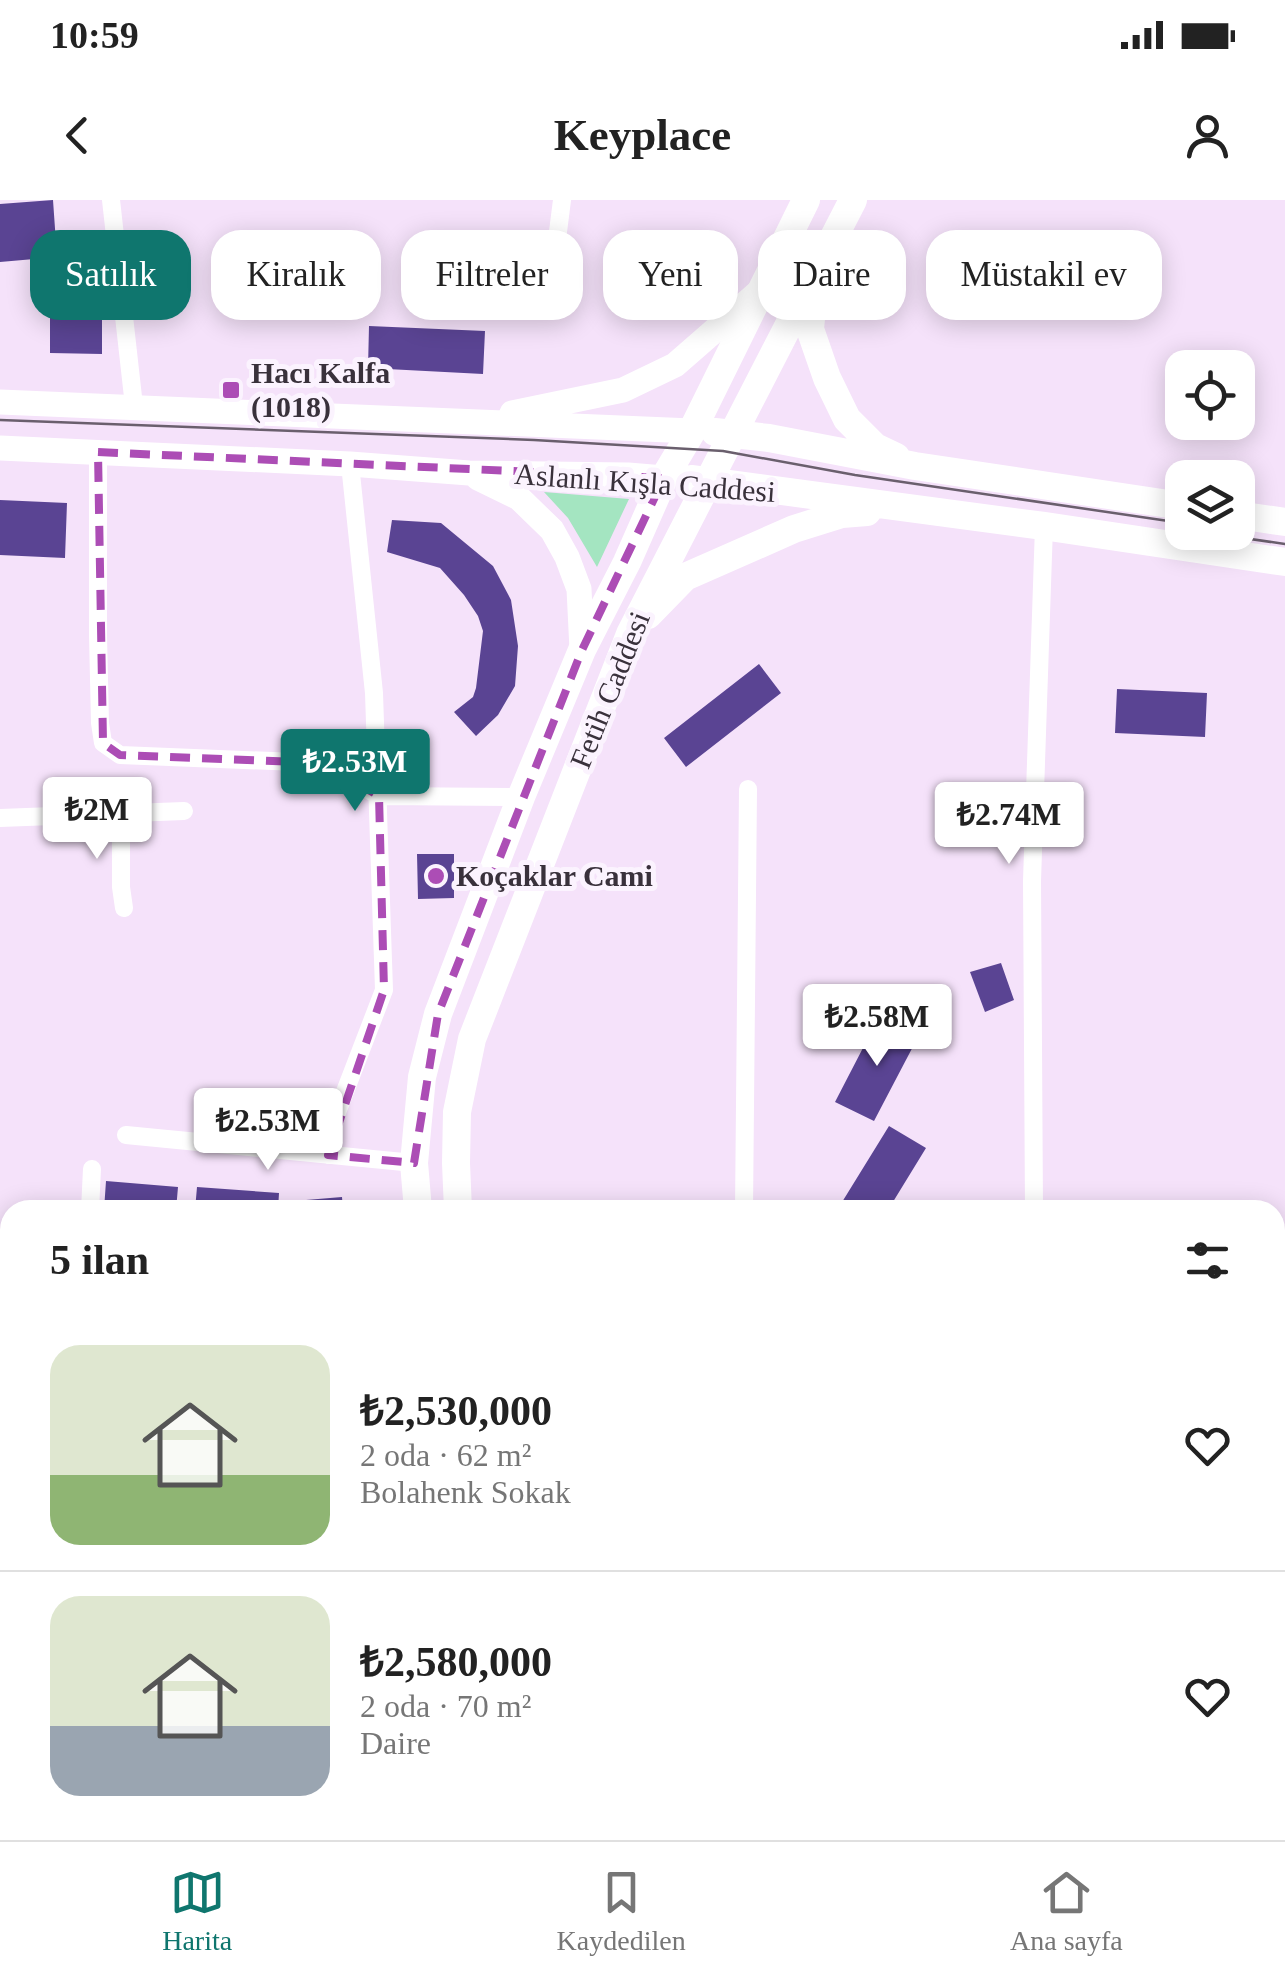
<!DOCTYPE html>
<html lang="tr">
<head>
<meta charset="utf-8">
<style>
	:root { --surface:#fff; --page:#f6f6f6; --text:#222; --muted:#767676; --line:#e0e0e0; --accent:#0f766e }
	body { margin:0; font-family:Georgia,serif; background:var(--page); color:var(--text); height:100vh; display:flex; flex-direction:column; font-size:38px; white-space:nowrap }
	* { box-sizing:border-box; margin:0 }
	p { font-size:32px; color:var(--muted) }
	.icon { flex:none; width:55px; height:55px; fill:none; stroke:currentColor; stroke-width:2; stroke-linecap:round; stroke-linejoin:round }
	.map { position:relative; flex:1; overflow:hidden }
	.side { position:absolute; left:0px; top:1000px; width:1285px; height:640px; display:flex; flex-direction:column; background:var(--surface); border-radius:30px 30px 0 0; box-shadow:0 5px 25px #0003 }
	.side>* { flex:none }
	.banner { position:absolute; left:30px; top:30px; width:1225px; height:90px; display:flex; gap:20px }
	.controls { position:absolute; left:1165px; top:150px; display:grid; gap:20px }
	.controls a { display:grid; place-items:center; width:90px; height:90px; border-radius:20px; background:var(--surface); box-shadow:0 5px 25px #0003; font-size:50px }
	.price { position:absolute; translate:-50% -85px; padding:0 22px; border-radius:10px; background:#fff; color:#222; font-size:32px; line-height:65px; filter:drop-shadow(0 2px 5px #0008) }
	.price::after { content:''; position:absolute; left:50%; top:60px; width:30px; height:22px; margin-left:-15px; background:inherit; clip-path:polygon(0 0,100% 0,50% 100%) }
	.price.active { background:var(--accent); color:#fff }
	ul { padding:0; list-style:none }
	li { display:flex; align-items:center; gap:30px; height:250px; padding:0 50px }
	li+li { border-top:2px solid var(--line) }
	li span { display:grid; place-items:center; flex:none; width:280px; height:200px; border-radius:30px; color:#555 }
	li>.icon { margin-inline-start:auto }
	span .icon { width:120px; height:120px; fill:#fffc; stroke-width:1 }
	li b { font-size:42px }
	h2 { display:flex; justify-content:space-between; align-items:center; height:120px; padding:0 50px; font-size:42px }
	.tag { padding:0 35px; border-radius:30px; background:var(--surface); box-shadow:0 5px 25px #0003; font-size:35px; line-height:90px }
	.tag.active { background:var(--accent); color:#fff }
	.status { display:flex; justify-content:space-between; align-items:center; height:70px; padding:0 50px; background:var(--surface); direction:ltr }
	.status svg { height:28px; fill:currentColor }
	header { display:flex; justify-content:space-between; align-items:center; height:130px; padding:0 50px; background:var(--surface); font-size:45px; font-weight:600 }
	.dock { display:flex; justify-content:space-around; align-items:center; height:140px; border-top:2px solid var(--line); background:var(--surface); font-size:28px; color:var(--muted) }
	.dock a { display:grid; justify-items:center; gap:5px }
	.dock .active { color:var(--accent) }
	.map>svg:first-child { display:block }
	.green { fill:#a4e5c1 }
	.building { fill:#5a4493 }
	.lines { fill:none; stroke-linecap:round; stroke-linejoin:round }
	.street { stroke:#fff; stroke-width:18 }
	.secondary { stroke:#fff; stroke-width:25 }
	.primary { stroke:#fff; stroke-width:28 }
	.tram { stroke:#6a5f6d; stroke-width:2.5 }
	.marked { fill:none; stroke:#ac4db5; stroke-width:8; stroke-dasharray:20 12; stroke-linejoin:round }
	.poi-dot { fill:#ac4db5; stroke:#fbf3fe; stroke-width:4 }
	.labels { text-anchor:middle; stroke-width:10; stroke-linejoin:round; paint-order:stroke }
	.poi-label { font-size:30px; font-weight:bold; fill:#39313b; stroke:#fbf3fe; text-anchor:start }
	.street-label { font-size:30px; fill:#39313b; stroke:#fbf3fe }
</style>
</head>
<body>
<div class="status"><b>10:59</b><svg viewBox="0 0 49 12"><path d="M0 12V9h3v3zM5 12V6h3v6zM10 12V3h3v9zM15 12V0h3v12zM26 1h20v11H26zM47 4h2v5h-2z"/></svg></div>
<header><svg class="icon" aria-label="back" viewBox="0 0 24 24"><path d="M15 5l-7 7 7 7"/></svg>Keyplace<svg class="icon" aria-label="person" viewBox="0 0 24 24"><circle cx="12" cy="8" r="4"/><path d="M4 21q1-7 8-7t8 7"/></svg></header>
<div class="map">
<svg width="1285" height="1640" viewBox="0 0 1285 1640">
	<rect width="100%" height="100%" fill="#f5e2fa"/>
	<path class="green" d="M544,292L629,299L597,367L568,318Z"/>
	<path class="building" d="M53,0L57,57L0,62V4Z
		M50,81H102V154L50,153Z
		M369,126L485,131L483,174L368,168Z
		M0,300L67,303L65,358L0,355Z
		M392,320L441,323L493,366L511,400L518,446L515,486L498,515L476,536L454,512L473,497L476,488L483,431L478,416L464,395L440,368L387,352Z
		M759,464L781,493L686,567L664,538Z
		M1117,489L1207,493L1205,537L1115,533Z
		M417,654H454V698L418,699Z
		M1001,763L1014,800L985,812L970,772Z
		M879,817L918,837L874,921L835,902Z
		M889,926L926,948L888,1010H844L839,1007Z
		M106,981L178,987L176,1010H104Z
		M197,987L279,993L278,1010H195Z
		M342,997L343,1010H295L294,1001Z
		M1275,1218H1285V1374H1275Z
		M0,1371H3L8,1449H0Z
		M1275,1442H1285V1486L1275,1484Z
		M942,1630H978L979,1640H943Z
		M1036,1630H1080L1083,1640H1039Z"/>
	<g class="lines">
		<path class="street" d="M111,0L134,206
			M551,87L562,0
			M98,252V435L100,523L103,543L120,555L321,563L379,596L521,597
			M121,614V687L124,708
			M0,618L184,611
			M126,935L414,963
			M328,955L331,928L384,790L374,493L350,264
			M90,1010L92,969
			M744,1010L748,589
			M1034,1010L1032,681L1044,326
			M133,1630V1640
			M351,1630L352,1640
			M677,1630L678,1640
			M910,1630L911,1640"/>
		<path class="secondary" d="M0,202L692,231
			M512,213L623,190L675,165L761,90
			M0,248L350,264L469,273L628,275L664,278
			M478,278L519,298L552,330L567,357L579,389L582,450
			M1275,1155H1285
			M0,1162H10
			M1275,1173H1285
			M0,1188H10
			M1108,1630L1111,1640
			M1136,1630L1138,1640"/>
		<path class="primary" d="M814,88L810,129L827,178L847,219L875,247L896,257
			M715,232L769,238L915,266L1182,306
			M691,279L1044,326L1285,362
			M1238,315L1285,322
			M648,415L685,377L794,329L842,314L867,312
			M418,1010L414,963L422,877L438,814L521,597L582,450L627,362L664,278L692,231L806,0
			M458,1010L456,963L457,912L472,839L630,434L853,0
			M481,1630L482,1640
			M524,1630L525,1640"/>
		<path class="tram" d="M0,220L534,240L723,251L855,275L1182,323
			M1202,332L1285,344"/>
	</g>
	<path class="marked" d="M98,252L664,278L582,450L438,814L414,963L328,955L384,790L379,596L321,563L120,555L103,543Z"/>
	<g class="poi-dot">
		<rect x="221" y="180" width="20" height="20" rx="5"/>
		<circle cx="436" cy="676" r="10"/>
	</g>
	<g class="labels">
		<g class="poi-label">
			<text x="251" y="183">Hacı Kalfa<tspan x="251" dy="34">(1018)</tspan></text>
			<text x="456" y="686">Koçaklar Cami</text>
		</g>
		<g class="street-label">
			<text transform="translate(645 283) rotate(4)" y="10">Aslanlı Kışla Caddesi</text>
			<text transform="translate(610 490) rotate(-68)" y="10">Fetih Caddesi</text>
		</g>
	</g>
</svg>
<div class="controls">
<a><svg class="icon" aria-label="locate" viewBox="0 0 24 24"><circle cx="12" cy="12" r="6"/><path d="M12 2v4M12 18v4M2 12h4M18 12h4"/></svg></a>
<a><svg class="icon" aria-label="layers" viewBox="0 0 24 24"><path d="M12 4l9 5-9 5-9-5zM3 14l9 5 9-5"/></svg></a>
</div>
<b class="price active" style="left:355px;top:614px">₺2.53M</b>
<b class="price" style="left:97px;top:662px">₺2M</b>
<b class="price" style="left:1009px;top:667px">₺2.74M</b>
<b class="price" style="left:877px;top:869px">₺2.58M</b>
<b class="price" style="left:268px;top:973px">₺2.53M</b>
<div class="banner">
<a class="tag active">Satılık</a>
<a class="tag">Kiralık</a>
<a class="tag">Filtreler</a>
<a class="tag">Yeni</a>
<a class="tag">Daire</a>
<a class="tag">Müstakil ev</a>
</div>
<section class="side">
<h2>5 ilan<svg class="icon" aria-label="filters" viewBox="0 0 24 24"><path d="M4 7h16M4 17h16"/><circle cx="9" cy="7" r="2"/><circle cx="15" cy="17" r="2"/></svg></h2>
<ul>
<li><span style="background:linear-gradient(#dfe7d0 65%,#8fb573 0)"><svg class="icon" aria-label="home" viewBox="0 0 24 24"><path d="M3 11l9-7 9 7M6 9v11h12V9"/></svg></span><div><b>₺2,530,000</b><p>2 oda · 62 m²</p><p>Bolahenk Sokak</p></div><svg class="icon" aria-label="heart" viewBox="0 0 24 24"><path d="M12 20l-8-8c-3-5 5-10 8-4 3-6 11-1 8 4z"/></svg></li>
<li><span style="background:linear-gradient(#dfe7d0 65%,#9aa5b1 0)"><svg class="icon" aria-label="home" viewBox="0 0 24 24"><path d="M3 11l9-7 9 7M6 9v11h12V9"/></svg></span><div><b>₺2,580,000</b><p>2 oda · 70 m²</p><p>Daire</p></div><svg class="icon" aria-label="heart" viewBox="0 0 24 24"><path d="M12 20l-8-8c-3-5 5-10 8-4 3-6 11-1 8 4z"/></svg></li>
</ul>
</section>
</div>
<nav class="dock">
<a class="active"><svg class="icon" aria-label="map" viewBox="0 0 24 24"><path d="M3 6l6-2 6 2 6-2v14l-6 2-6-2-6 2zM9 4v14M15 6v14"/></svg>Harita</a>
<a><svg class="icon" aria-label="saved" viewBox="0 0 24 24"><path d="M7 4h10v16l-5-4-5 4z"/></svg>Kaydedilen</a>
<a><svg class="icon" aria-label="home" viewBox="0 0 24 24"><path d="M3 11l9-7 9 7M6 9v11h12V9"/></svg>Ana sayfa</a>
</nav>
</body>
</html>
